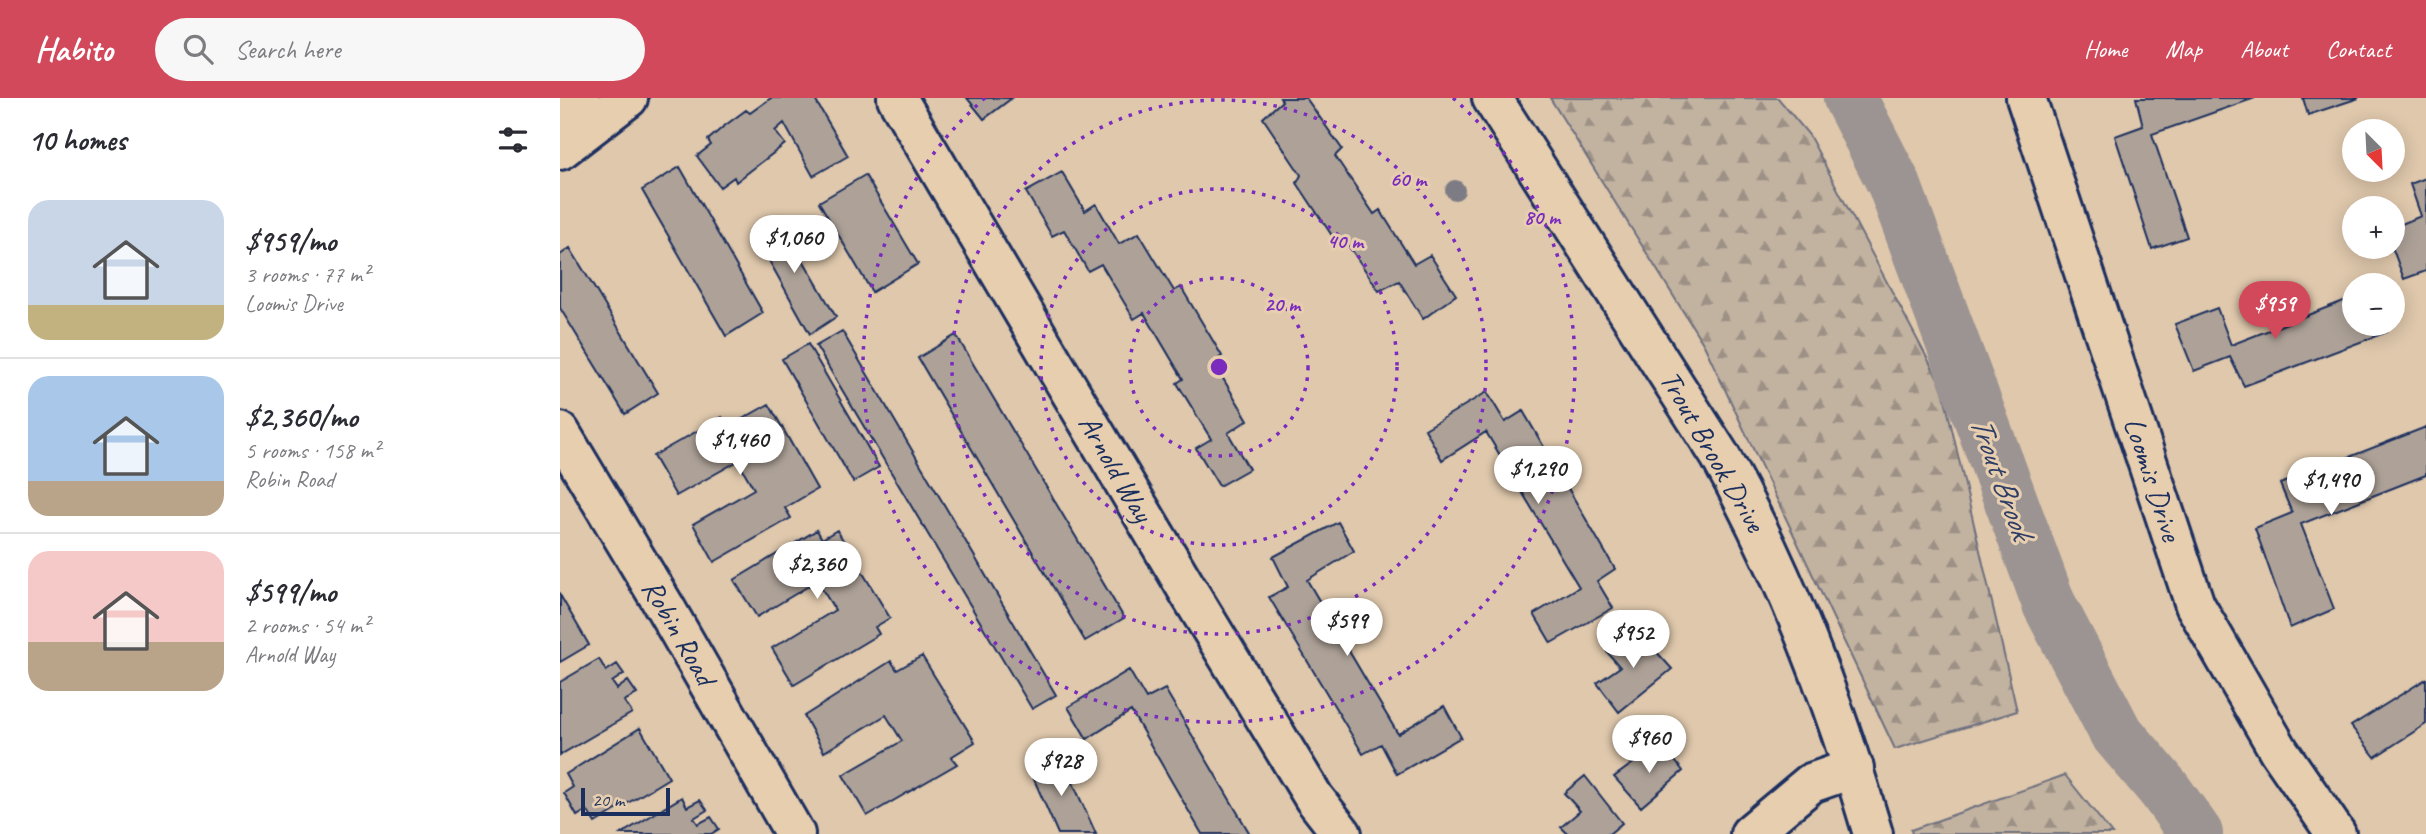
<!DOCTYPE html>
<html lang="en">
<head>
<meta charset="utf-8">
<style>
	:root { --surface:#fff; --page:#f7f7f7; --text:#2b2b33; --muted:#7c7c81; --line:#e1e1e2; --accent:#d1495b }
	body { margin:0; font-family:Caveat,sans-serif; background:var(--page); color:var(--text); height:100vh; display:flex; flex-direction:column; font-size:26px; white-space:nowrap }
	* { box-sizing:border-box; margin:0 }
	p { font-size:23px; color:var(--muted) }
	.icon { flex:none; width:38px; height:38px; fill:none; stroke:currentColor; stroke-width:2; stroke-linecap:round; stroke-linejoin:round }
	.map { position:relative; flex:1; overflow:hidden }
	.drawer { display:flex; flex-direction:column; background:var(--surface); width:560px }
	.drawer>* { flex:none }
	.needle { width:46px; rotate:156deg }
	.buttons { position:absolute; left:1782px; top:21px; display:grid; gap:14px }
	.buttons a { display:grid; place-items:center; width:63px; height:63px; border-radius:50%; background:var(--surface); box-shadow:0 4px 18px #0003; font-size:35px }
	.scale { position:absolute; left:21px; bottom:18px; width:89px; box-sizing:border-box; padding-left:7px; border:4px solid #1b2f5e; border-top:0; font-size:19px; line-height:24px; white-space:nowrap; color:#1b2f5e; -webkit-text-stroke:5px #e7ceaf; paint-order:stroke }
	.price { position:absolute; translate:-50% -60px; padding:0 16px; border-radius:24px; background:#fff; color:#222; font-size:23px; line-height:46px; filter:drop-shadow(0 2px 4px #0008) }
	.price::after { content:''; position:absolute; left:50%; top:42px; width:21px; height:16px; margin-left:-10px; background:inherit; clip-path:polygon(0 0,100% 0,50% 100%) }
	.price.current { background:var(--accent); color:#fff }
	ul { padding:0; list-style:none }
	li { display:flex; align-items:center; gap:21px; height:175px; padding:0 28px }
	li+li { border-top:2px solid var(--line) }
	li span { display:grid; place-items:center; flex:none; width:196px; height:140px; border-radius:21px; color:#555 }
	li>.icon { margin-inline-start:auto }
	span .icon { width:84px; height:84px; fill:#fffc; stroke-width:1 }
	li b { font-size:30px }
	h2 { display:flex; justify-content:space-between; align-items:center; height:84px; padding:0 28px; font-size:30px }
	header { display:flex; align-items:center; gap:42px; box-sizing:border-box; height:98px; padding:0 35px; background:var(--accent); color:#fff }
	header strong { font-size:33px }
	nav { display:flex; gap:38px; margin-inline-start:auto; font-size:24px }
	.search { width:490px; height:63px; background:var(--page); display:flex; align-items:center; gap:18px; box-sizing:border-box; padding:0 24px; border-radius:38px; color:var(--muted); font-size:26px }
	main { display:flex; flex:1; min-height:0 }
	.map>svg:first-child { display:block }
	.forest { fill:url(#forest-firs); stroke:#6e707f; stroke-width:2 }
	.lines { fill:none; stroke-linecap:round; stroke-linejoin:round }
	.river { stroke:#9c9492; stroke-width:54 }
	.building { fill:#aea298; stroke:#1b2f5e; stroke-width:2 }
	.minor-casing { stroke:#1b2f5e; stroke-width:44 }
	.major-casing { stroke:#1b2f5e; stroke-width:44 }
	.minor { stroke:#e7ceaf; stroke-width:38 }
	.major { stroke:#e7ceaf; stroke-width:38 }
	.tree { fill:#7d7b85 }
	.ring { fill:none; stroke:#7b2cbf; stroke-width:3.5; stroke-dasharray:3.5 7 }
	.labels { text-anchor:middle; stroke-width:6; stroke-linejoin:round; paint-order:stroke }
	.street-label { font-size:30px; fill:#1b2f5e; stroke:#e7ceaf }
	.water-label { font-size:32px; font-style:italic; fill:#2e3e66; stroke:#e7ceaf }
	.centre { fill:#7b2cbf; stroke:#e7ceaf; stroke-width:3.5 }
	.ring-label { font-size:21px; text-anchor:middle; font-weight:bold; fill:#7b2cbf; stroke:#e7ceaf; stroke-width:6; stroke-linejoin:round; paint-order:stroke }
</style>
</head>
<body>
<header>
<strong>Habito</strong>
<div class="search"><svg class="icon" aria-label="search" viewBox="0 0 24 24"><circle cx="10" cy="10" r="6"/><path d="M15 15l6 6"/></svg>Search here</div>
<nav><a>Home</a><a>Map</a><a>About</a><a>Contact</a></nav>
</header>
<main>
<section class="drawer">
<h2>10 homes<svg class="icon" aria-label="filters" viewBox="0 0 24 24"><path d="M4 7h16M4 17h16"/><circle cx="9" cy="7" r="2"/><circle cx="15" cy="17" r="2"/></svg></h2>
<ul>
<li><span style="background:linear-gradient(#c9d6e8 75%,#c2b280 0)"><svg class="icon" aria-label="home" viewBox="0 0 24 24"><path d="M3 11l9-7 9 7M6 9v11h12V9"/></svg></span><div><b>$959/mo</b><p>3 rooms · 77 m²</p><p>Loomis Drive</p></div></li>
<li><span style="background:linear-gradient(#a9c7e8 75%,#b9a48a 0)"><svg class="icon" aria-label="home" viewBox="0 0 24 24"><path d="M3 11l9-7 9 7M6 9v11h12V9"/></svg></span><div><b>$2,360/mo</b><p>5 rooms · 158 m²</p><p>Robin Road</p></div></li>
<li><span style="background:linear-gradient(#f6c9c9 65%,#b9a48a 0)"><svg class="icon" aria-label="home" viewBox="0 0 24 24"><path d="M3 11l9-7 9 7M6 9v11h12V9"/></svg></span><div><b>$599/mo</b><p>2 rooms · 54 m²</p><p>Arnold Way</p></div></li>
</ul>
</section>
<div class="map">
<svg width="1866" height="736" viewBox="0 0 1866 736">
	<defs>
		<pattern id="forest-firs" width="22" height="20" patternUnits="userSpaceOnUse" patternTransform="scale(1.75)"><rect width="22" height="20" fill="#c2b2a0"/><path d="M5 1l3.5 6h-7zM16 11l3.5 6h-7z" fill="#9d9186"/></pattern>
	</defs>
	<rect width="100%" height="100%" fill="#dfc8ac"/>
	<filter id="ink" filterUnits="userSpaceOnUse"><feTurbulence type="fractalNoise" baseFrequency=".0143" numOctaves="2"/><feDisplacementMap in="SourceGraphic" scale="14" xChannelSelector="R" yChannelSelector="G"/><feConvolveMatrix kernelMatrix="1 2 1 2 8 2 1 2 1" color-interpolation-filters="sRGB"/></filter>
	<g filter="url(#ink)">
		<path class="forest" d="M990,0H1218L1249,37L1382,288L1457,613L1335,651L1144,247Z
			M1505,677L1552,736H1352L1351,732Z"/>
		<g class="lines">
			<path class="river" d="M1290,0L1334,86L1489,506L1555,633L1604,691L1636,736"/>
		</g>
		<path class="building" d="M211,0H254L288,58L253,78L224,25L215,33L225,46L176,84L174,79L160,89L137,58L151,47L148,42L163,29L186,12L190,15Z
			M407,0H452L424,21Z
			M720,0H746L782,51L775,58L814,116L820,112L854,166L870,157L896,197L863,221L839,183L819,193L783,139L775,142L737,85L741,77L703,20L722,3Z
			M1576,0H1695L1592,36L1627,139L1592,151L1555,38L1583,28Z
			M1743,0H1799L1748,17Z
			M120,69L203,215L166,238L82,92Z
			M502,74L525,113L536,106L559,146L579,135L614,193L621,189L662,258L653,264L688,322L668,335L689,371L659,388L636,350L651,341L617,285L623,281L584,215L574,221L541,166L528,173L504,132L492,138L466,94Z
			M305,77L358,166L312,194L259,104Z
			M1866,80V173L1844,181L1832,149V130L1861,118L1850,86Z
			M217,117L276,219L250,236L192,132Z
			M10,150L98,295L65,316L0,210V157Z
			M1794,199V226H1824L1827,234L1684,288L1670,259L1634,273L1615,226L1657,210L1671,247Z
			M282,233L496,597L472,611L256,248Z
			M396,237L564,520L525,543L358,260Z
			M248,246L319,369L293,384L222,261Z
			M927,294L945,324L963,313L1055,471L1037,483L1053,510L991,545L974,516L1019,489L926,334L882,362L865,331Z
			M209,306L257,391L225,410L231,420L154,464L133,426L194,391L178,363L116,398L93,358L162,319L168,329Z
			M1866,329V377L1741,426L1774,511L1730,530L1695,430L1732,415L1720,386Z
			M778,424L794,453L747,482L838,636L884,608L901,639L837,676L821,646L803,656L709,499L728,489L713,459Z
			M257,432L262,441L277,432L330,520L315,529L319,536L234,587L212,550L275,512L257,483L197,519L174,482Z
			M0,497L29,547L0,564Z
			M1076,531L1112,571L1059,614L1037,585L1060,569L1047,554Z
			M362,558L415,644L391,659L397,666L307,718L283,677L342,643L326,617L264,654L244,618L331,563L337,572Z
			M39,561L46,573L57,566L64,576L52,584L57,591L68,583L77,596L64,603L72,615L0,657V584Z
			M569,572L586,601L605,591L690,736H642L571,613L527,641L508,609Z
			M1866,581V626L1815,659L1791,628Z
			M80,630L109,680L35,725L27,712L17,718L4,695L13,689L6,676Z
			M1101,645L1123,673L1081,709L1054,679Z
			M500,656L536,736H498L469,670Z
			M1025,678L1062,725L1049,736H1008L1001,729L1020,713L1004,695Z
			M122,699L127,709L140,702L147,712L134,720L138,726L151,719L159,731L151,736H61Z"/>
		<g class="lines">
			<defs>
				<path id="minor" d="M337,0L630,496L754,700L782,736
					M1466,0L1635,507L1719,653L1776,736
					M0,334L106,511L235,736
					M1190,736L1251,685L1294,670"/>
				<path id="major" d="M932,0L1160,358C1227,479 1274,603 1313,736
					M0,16L20,0
					M0,52L68,0"/>
			</defs>
			<use href="#minor" class="minor-casing"/>
			<use href="#major" class="major-casing"/>
			<use href="#minor" class="minor"/>
			<use href="#major" class="major"/>
		</g>
		<circle class="tree" cx="895" cy="92" r="10"/>
	</g>
	<g class="ring">
		<circle cx="659" cy="269" r="89"/>
		<circle cx="659" cy="269" r="178"/>
		<circle cx="659" cy="269" r="267"/>
		<path d="M893 0A356 356 0 1 1 425 0"/>
	</g>
	<g class="labels">
		<g class="street-label">
			<text transform="translate(1153 353) rotate(60)" y="10">Trout Brook Drive</text>
			<text transform="translate(556 370) rotate(60)" y="10">Arnold Way</text>
			<text transform="translate(1593 381) rotate(72)" y="10">Loomis Drive</text>
			<text transform="translate(119 534) rotate(60)" y="10">Robin Road</text>
		</g>
		<g class="water-label">
			<text transform="translate(1442 379) rotate(70)" y="11">Trout Brook</text>
		</g>
	</g>
	<circle cx="659" cy="269" r="10" class="centre"/>
	<g class="ring-label">
		<text x="848" y="88">60 m</text>
		<text x="982" y="126">80 m</text>
		<text x="785" y="150">40 m</text>
		<text x="722" y="213">20 m</text>
	</g>
</svg>
<div class="buttons">
<a><svg class="needle" viewBox="-14 -14 28 28"><path d="M0-13l5 13h-10z" fill="#e53935"/><path d="M0 13l5-13h-10z" fill="#7c7c81"/></svg></a>
<a>+</a>
<a>−</a>
</div>
<div class="scale">20 m</div>
<b class="price" style="left:234px;top:177px">$1,060</b>
<b class="price current" style="left:1715px;top:243px">$959</b>
<b class="price" style="left:180px;top:379px">$1,460</b>
<b class="price" style="left:978px;top:408px">$1,290</b>
<b class="price" style="left:1771px;top:419px">$1,490</b>
<b class="price" style="left:257px;top:503px">$2,360</b>
<b class="price" style="left:787px;top:560px">$599</b>
<b class="price" style="left:1073px;top:572px">$952</b>
<b class="price" style="left:1089px;top:677px">$960</b>
<b class="price" style="left:501px;top:700px">$928</b>
</div>
</main>
</body>
</html>
